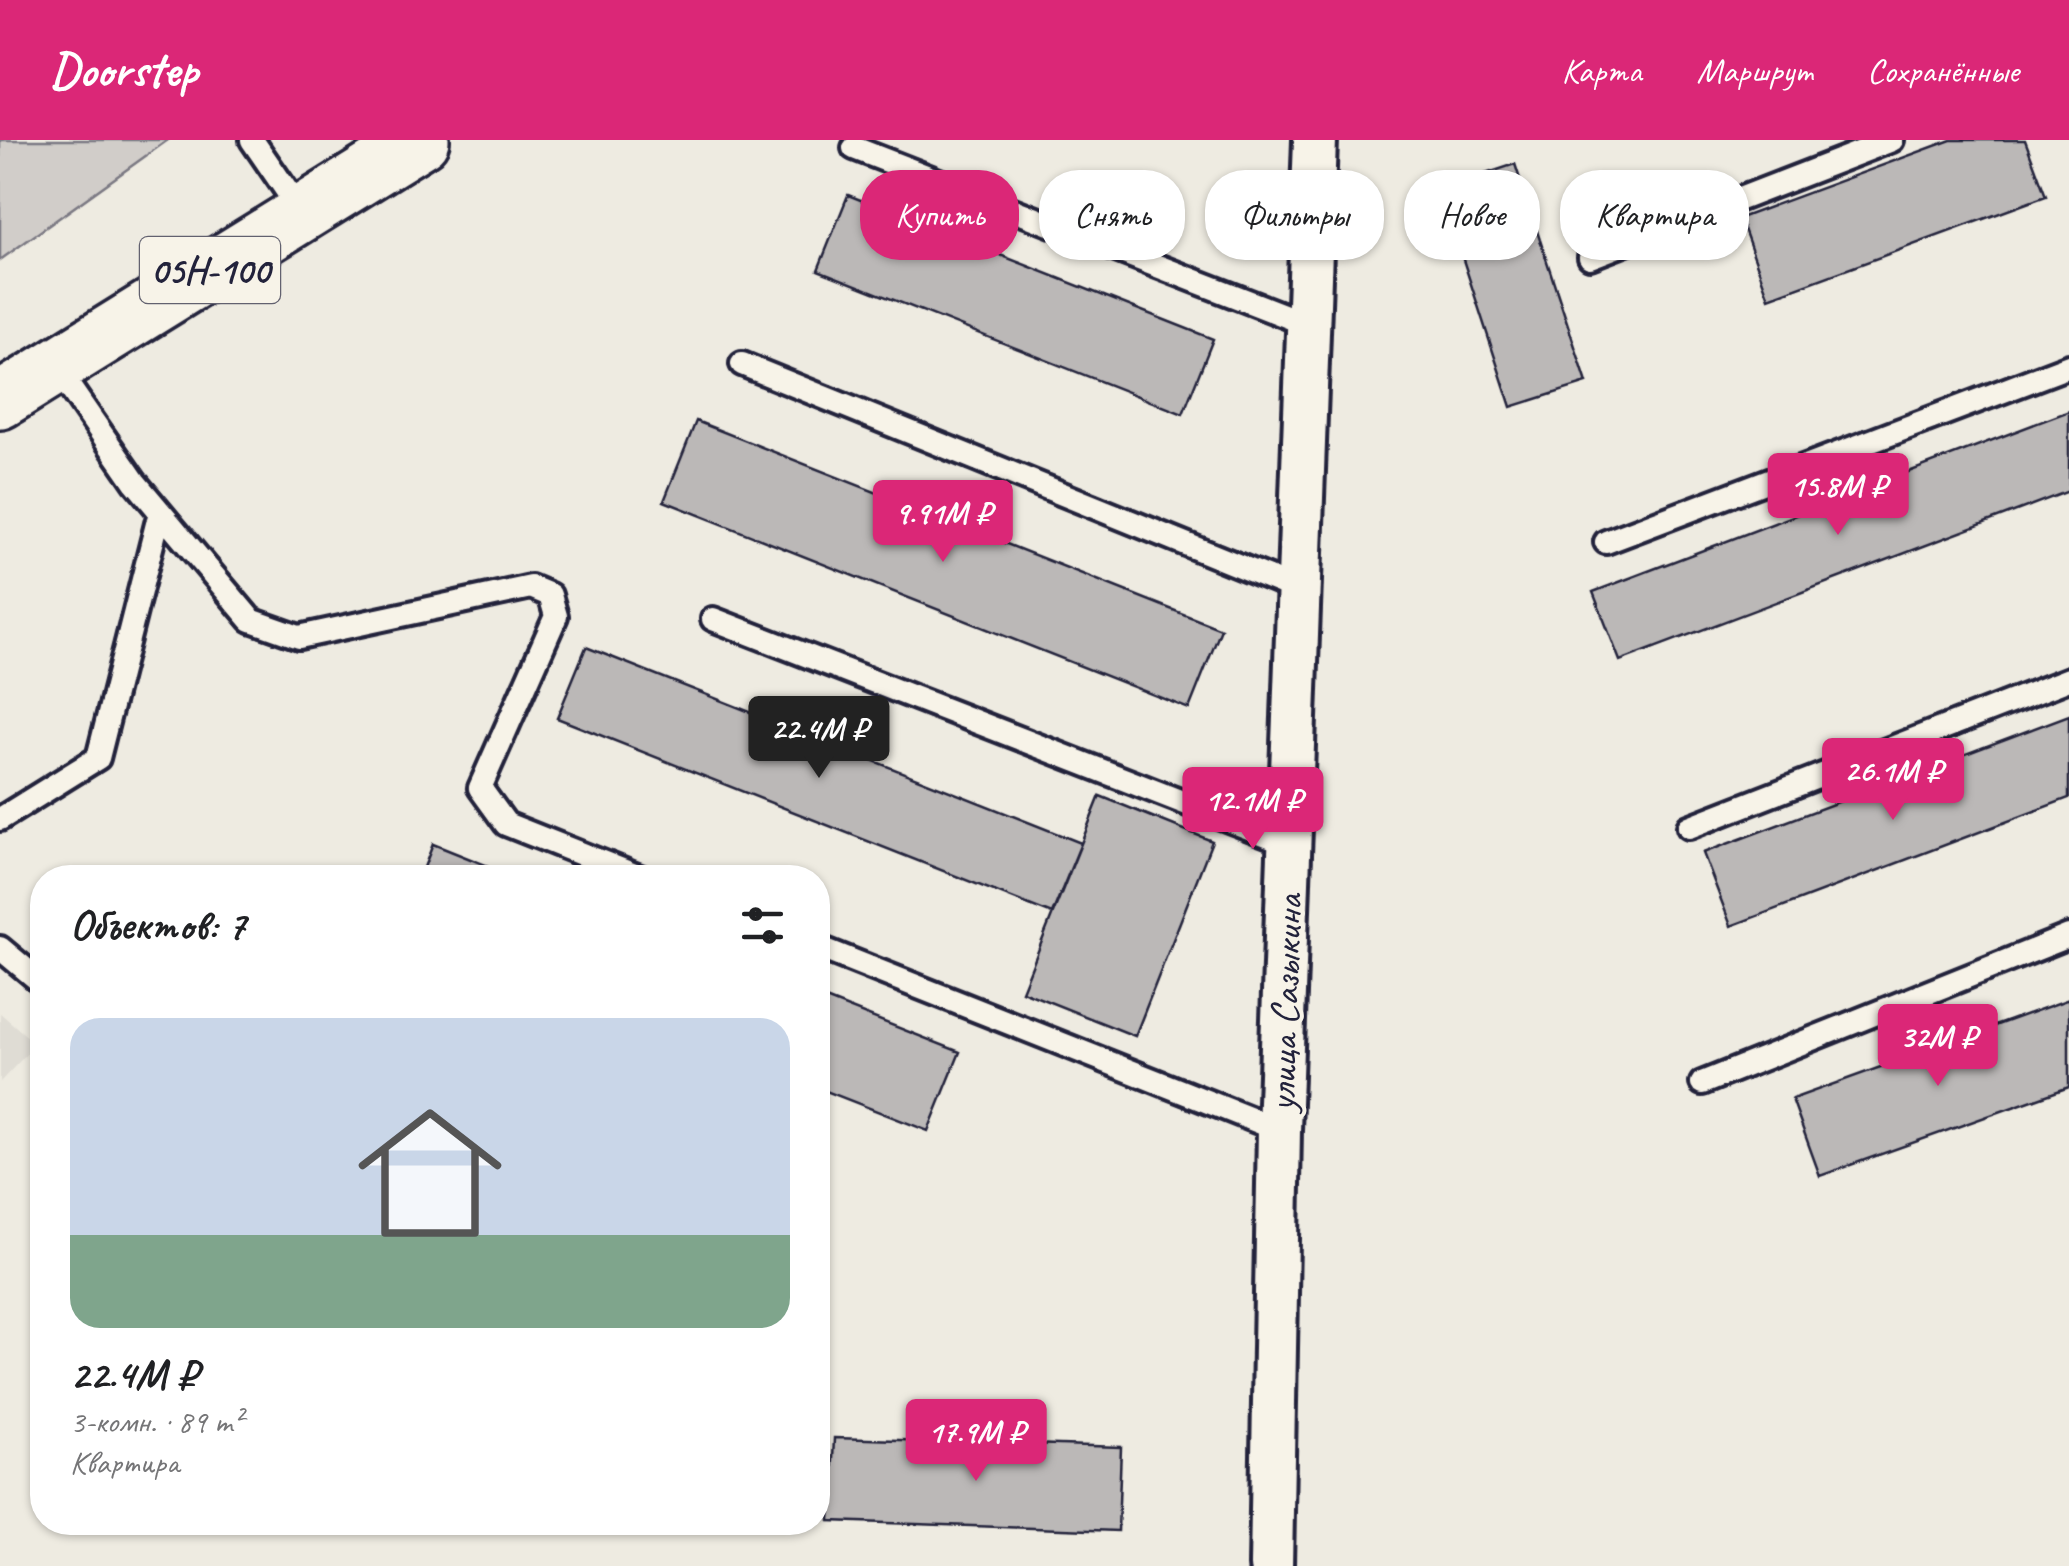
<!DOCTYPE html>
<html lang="ru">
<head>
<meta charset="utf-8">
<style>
	:root { --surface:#fff; --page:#f2f2f2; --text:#202124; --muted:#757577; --line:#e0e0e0; --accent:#db2777 }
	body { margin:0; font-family:Caveat,sans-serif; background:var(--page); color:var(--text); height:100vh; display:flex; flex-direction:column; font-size:38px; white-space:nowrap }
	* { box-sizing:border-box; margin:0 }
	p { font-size:32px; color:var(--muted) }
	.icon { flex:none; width:55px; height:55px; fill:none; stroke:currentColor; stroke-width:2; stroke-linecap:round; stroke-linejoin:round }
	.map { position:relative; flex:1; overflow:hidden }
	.drawer { position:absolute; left:30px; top:725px; width:800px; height:670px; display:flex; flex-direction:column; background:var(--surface); border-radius:40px; box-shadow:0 2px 8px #0004 }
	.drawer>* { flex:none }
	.hud { position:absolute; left:860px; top:30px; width:950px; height:90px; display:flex; gap:20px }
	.price { position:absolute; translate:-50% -85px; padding:0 22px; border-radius:10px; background:var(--accent); color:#fff; font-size:32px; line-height:65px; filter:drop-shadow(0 2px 5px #0008) }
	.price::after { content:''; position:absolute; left:50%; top:60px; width:30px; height:22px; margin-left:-15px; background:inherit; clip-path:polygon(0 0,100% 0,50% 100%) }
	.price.selected { background:#222; color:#fff }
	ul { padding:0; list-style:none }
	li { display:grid; align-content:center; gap:20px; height:530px; padding:0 40px }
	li+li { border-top:2px solid var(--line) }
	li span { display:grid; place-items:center; height:310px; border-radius:30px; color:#555 }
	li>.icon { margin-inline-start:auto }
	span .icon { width:180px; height:180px; fill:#fffc; stroke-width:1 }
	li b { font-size:42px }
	h2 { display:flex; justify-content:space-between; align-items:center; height:120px; padding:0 40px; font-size:42px }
	.chip { padding:0 35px; border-radius:40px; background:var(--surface); box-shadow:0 2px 8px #0004; font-size:35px; line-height:90px }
	.chip.selected { background:var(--accent); color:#fff }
	header { display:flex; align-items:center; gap:60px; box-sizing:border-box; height:140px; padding:0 50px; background:var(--accent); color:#fff }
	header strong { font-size:48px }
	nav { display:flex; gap:55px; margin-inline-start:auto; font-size:35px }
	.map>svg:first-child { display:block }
	.built { fill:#dfdcd4 }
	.green { fill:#d1cdc9; stroke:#7a7882; stroke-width:2.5 }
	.building { fill:#bbb8b7; stroke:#22223b; stroke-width:2.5 }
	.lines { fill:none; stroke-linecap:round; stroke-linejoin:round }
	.lane-casing { stroke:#22223b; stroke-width:30 }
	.street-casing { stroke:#22223b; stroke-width:50 }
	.primary-casing { stroke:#22223b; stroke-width:62 }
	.lane { stroke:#f7f3e8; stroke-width:22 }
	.street { stroke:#f7f3e8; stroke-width:42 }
	.primary { stroke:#f7f3e8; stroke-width:55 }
	.labels { text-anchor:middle; stroke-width:8; stroke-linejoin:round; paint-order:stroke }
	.shield { fill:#f7f3e8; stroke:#62616f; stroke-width:2.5 }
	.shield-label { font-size:38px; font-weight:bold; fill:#22223b }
	.street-label { font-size:40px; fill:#22223b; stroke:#f7f3e8 }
</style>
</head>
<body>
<header>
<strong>Doorstep</strong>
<nav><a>Карта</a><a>Маршрут</a><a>Сохранённые</a></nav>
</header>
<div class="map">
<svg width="2069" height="1426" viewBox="0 0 2069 1426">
	<rect width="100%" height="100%" fill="#eeebe1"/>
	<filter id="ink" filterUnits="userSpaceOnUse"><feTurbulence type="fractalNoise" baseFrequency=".01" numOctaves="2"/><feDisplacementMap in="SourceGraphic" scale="20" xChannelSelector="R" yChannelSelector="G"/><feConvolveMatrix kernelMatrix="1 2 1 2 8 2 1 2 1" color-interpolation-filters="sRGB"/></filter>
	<g filter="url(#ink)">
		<path class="built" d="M0,873L36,904L0,942Z"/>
		<path class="green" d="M0,0H168L0,120Z"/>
		<path class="building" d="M1951,0H2025L2046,56L1769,158L1740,78Z
			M1515,24L1587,243L1511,267L1440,49Z
			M848,55L1213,199L1183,274L818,130Z
			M2069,271V351L1620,521L1593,452Z
			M696,281L1221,489L1189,569L664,361Z
			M586,507L1081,703L1052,774L557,578Z
			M2069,575V658L1731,786L1703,713Z
			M1100,656L1212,701L1135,896L1022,851Z
			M433,704L518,738H420Z
			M818,856L960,912L928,991L818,948Z
			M2069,859V947L1820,1036L1792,959Z
			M834,1298L1121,1307L1118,1391L830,1381Z"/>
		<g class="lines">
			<defs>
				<path id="lane" d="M252,0L302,73
					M854,8L1309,185
					M1590,117L1892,0
					M742,224L1299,450
					M55,226L135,342L251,480L299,497L531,447L550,455L556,476L480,648L506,684L642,738
					M1606,402L2069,226
					M713,479L1290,704
					M0,679L98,618L160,372
					M1689,687L2069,539
					M818,807L1279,990
					M0,808L42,843
					M1702,943L2069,796"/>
				<path id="street" d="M1271,1426L1279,990L1315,0"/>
				<path id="primary" d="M0,261L421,0"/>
			</defs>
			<use href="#lane" class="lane-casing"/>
			<use href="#street" class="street-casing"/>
			<use href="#primary" class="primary-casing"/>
			<use href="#lane" class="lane"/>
			<use href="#street" class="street"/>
			<use href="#primary" class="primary"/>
		</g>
	</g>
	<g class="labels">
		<rect class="shield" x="140" y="97" width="140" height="66" rx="8"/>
		<g class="shield-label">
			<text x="210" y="143">05Н-100</text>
		</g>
		<g class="street-label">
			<text transform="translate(1284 863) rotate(-88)" y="14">улица Сазыкина</text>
		</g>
	</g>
</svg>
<b class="price" style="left:1838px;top:398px">15.8M ₽</b>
<b class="price" style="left:943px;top:425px">9.91M ₽</b>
<b class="price selected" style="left:819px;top:641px">22.4M ₽</b>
<b class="price" style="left:1893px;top:683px">26.1M ₽</b>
<b class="price" style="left:1253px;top:712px">12.1M ₽</b>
<b class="price" style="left:1938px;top:949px">32M ₽</b>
<b class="price" style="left:976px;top:1344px">17.9M ₽</b>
<div class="hud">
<a class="chip selected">Купить</a>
<a class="chip">Снять</a>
<a class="chip">Фильтры</a>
<a class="chip">Новое</a>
<a class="chip">Квартира</a>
</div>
<section class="drawer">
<h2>Объектов: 7<svg class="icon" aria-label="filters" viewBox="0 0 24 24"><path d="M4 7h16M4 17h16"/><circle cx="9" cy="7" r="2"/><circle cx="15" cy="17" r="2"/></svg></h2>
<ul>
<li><span style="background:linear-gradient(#c9d6e8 70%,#7fa58c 0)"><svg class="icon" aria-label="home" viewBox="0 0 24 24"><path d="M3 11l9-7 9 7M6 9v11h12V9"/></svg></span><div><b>22.4M ₽</b><p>3-комн. · 89 m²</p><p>Квартира</p></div></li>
</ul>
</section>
</div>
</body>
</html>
